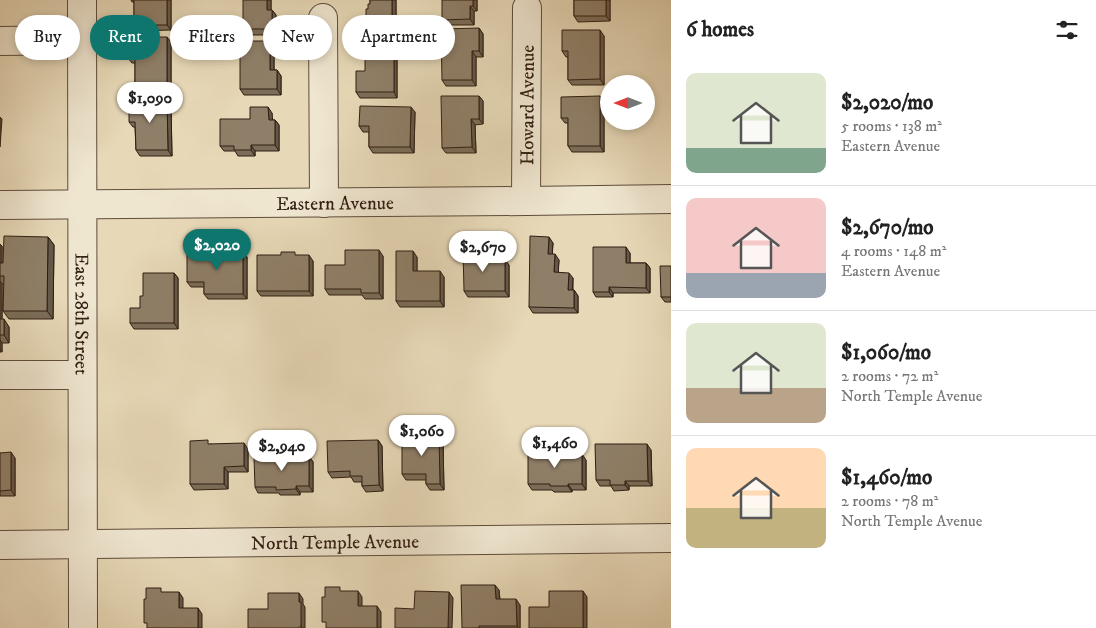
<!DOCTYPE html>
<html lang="en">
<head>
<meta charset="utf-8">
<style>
	:root { --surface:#fff; --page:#f2f2f2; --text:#222; --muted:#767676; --line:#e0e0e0; --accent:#0f766e }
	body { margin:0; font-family:"IM FELL DW Pica",serif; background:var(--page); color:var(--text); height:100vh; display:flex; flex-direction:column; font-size:19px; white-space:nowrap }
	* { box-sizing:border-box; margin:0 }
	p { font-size:16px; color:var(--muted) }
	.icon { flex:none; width:28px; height:28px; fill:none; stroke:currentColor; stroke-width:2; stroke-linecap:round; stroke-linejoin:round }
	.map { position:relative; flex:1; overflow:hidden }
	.drawer { display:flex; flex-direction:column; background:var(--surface); width:425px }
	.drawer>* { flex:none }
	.top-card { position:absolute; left:15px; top:15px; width:475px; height:45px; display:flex; gap:10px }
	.needle { width:32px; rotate:270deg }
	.fabs { position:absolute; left:600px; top:75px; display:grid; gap:10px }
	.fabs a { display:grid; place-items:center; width:55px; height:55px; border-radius:50%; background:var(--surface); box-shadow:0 2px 8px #0003; font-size:25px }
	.price { position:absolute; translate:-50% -42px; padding:0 11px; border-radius:18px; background:#fff; color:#222; font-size:16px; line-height:32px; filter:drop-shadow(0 1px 2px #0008) }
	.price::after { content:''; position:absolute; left:50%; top:30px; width:15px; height:11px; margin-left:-8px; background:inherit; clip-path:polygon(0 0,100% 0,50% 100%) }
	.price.active { background:var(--accent); color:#fff }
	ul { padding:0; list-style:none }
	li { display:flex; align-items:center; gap:15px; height:125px; padding:0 15px }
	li+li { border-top:1px solid var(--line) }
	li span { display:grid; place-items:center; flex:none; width:140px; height:100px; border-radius:10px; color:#555 }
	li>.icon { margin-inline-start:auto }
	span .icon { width:60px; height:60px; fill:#fffc; stroke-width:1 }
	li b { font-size:21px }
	h2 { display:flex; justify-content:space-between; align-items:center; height:60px; padding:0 15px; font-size:21px }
	.tag { padding:0 18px; border-radius:22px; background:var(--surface); box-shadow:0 2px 8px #0003; font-size:18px; line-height:45px }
	.tag.active { background:var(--accent); color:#fff }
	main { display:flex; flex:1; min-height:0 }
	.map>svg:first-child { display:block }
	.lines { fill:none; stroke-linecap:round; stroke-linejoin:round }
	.minor-casing { stroke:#5e4c3b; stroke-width:30 }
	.minor { stroke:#efe6d0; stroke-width:28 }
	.wall { fill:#7b6d59; stroke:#301e12 }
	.shaded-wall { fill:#645949; stroke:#301e12 }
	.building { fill:#8f7f68; stroke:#301e12 }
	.labels { text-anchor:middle; stroke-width:4; stroke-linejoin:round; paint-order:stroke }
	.street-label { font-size:19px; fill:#301e12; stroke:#efe6d0 }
</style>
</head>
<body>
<main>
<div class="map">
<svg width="671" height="628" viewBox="0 0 671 628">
	<rect width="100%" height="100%" fill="#e7d8b7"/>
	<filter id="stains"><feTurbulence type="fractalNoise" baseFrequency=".004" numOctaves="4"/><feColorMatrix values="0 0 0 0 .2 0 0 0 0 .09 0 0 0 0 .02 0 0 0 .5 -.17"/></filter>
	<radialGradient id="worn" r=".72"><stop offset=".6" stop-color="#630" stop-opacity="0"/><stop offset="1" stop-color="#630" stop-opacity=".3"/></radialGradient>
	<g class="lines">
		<defs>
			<g id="minor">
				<path id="s1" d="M82,0L83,628"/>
				<path d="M323,18L324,203"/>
				<path d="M0,41L82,40"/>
				<path id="s2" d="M526,201L527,8"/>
				<path id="s3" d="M0,205L526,201L671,199"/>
				<path d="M0,375H82"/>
				<path id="s4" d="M0,545L671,538"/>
			</g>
		</defs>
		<use href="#minor" class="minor-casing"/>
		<use href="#minor" class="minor"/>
	</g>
	<path class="wall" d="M131,0H171V30L138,31L134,25V2H132Z
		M271,0V10H272L276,15V35H247L243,29Z
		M370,0H396V34H370L366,29L368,9L370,4Z
		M477,0V11H474V25H446L442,20Z
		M574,0H610V21L578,22L574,16Z
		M479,28L483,34V57H476V86H446L442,80Z
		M604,36V85H572L568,80V57H566L562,51Z
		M171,42V92H139L135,86V63H132L128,58Z
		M394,43L397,49V98H360L356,92L365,71Z
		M274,46V70H277L281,76V95H244L240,89Z
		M479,96L483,101V124L475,125L476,153H446L442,148Z
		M600,96L604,102V152H572L568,146V123H565L561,118Z
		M171,106L172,156H140L136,150L135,127H133L129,122Z
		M415,112L414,153H373L369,147V132H363L359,126Z
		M272,113V120H275L279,125V151H255V156H238L235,151H224L220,146L250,119Z
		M48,237L54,245L53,319H9L3,311L4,284H2V319L9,327V343H2V352H0V244L2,246V263H3Z
		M553,243L552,254L559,260L558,272L573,278V290H574L578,296V313H533L529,307Z
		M220,249L222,251L247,257V299H208L204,294V287H191L187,282L202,251Z
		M630,253V263H646L650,268V293H613V297H596L593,292Z
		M297,255L313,261V296H261L257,291Z
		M487,255V259L509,265V297H468L464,291Z
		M383,256V299H365L362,295H329L325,289L345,265Z
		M417,257V271L444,277V307H400L396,301Z
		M671,266V302H665L661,297Z
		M174,273L178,278V329H134L130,323L140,308L143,296Z
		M439,436L443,442L444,490H430L426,484V480H406L402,474Z
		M378,440L382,446L383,491L366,492L362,486V482H354L351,477L332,478L328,472Z
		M210,444L248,449V472H228V489L194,490L190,484Z
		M651,450L652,486H629V490L614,491L611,486H600L596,480Z
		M0,453L15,458V496H0Z
		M309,456L313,462V492H300V495H280L279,493H258L255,487Z
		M586,460V490H572V492H554L552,490H532L528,484Z
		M499,590L500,599L520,605V628H462Z"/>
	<path class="shaded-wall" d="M167,0H171V30L167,25Z
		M267,0H271V15L267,10Z
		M392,0H396V34L392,28Z
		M473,0H477V11L473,6Z
		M606,0H610V21L606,16Z
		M470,6L474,11V25L470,19Z
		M272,10L276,15V35L272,29Z
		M479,28L483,34V57L479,51Z
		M600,30L604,36V85L600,79Z
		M167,37L171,42V92L167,86Z
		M270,41L274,46V76L270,70Z
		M394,43L397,49V98L394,92Z
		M472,51L476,57V86L472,80Z
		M277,70L281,76V95L277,89Z
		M479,96L483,101V124L479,119Z
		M600,96L604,102V152L600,146Z
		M167,100L171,106L172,156L168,150Z
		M268,107L272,113L273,125L269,120Z
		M411,107L415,112L414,153L410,147Z
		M0,117L2,119L0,147Z
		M471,119L475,125L476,153L472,147Z
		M275,120L279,125V151L275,145Z
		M251,145L255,151V156L251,150Z
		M48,237L54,245L53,319L47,311Z
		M549,237L553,243L552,260L548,254Z
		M0,244L2,246V271L0,269Z
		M626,247L630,253V268L626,263Z
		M379,250L383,256V299L379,293Z
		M483,250L487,255V265L483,259Z
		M243,251L247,257V299L243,294Z
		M413,251L417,257V277L413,271Z
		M555,254L559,260L558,278L554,272Z
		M309,255L313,261V296L309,291Z
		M505,259L509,265V297L505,291Z
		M646,263L650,268V293L646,288Z
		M440,271L444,277V307L440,301Z
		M174,273L178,278V329L174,323Z
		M569,273L573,278L572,296L568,290Z
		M0,281L2,284V327L0,324Z
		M609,287L613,293V297L609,292Z
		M574,290L578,296V313L574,308Z
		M4,319L9,327V343L4,335Z
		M0,340L2,343V352L0,349Z
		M439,436L443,442L444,490L440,484Z
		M378,440L382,446L383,491L379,485Z
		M244,443L248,449V472L244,466Z
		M647,444L651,450L652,486L648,481Z
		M11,452L15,458V496L11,490Z
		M582,454L586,460V490L582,484Z
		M309,456L313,462V492L309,486Z
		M224,467L228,472V489L224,484Z
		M625,481L629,486V490L625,485Z
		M568,484L572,490V492L568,486Z
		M296,486L300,492V495L296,489Z
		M495,585L499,590L500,605L496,599Z
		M358,591L362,597V612L358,606Z
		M583,591L587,597V628H583Z
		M179,592L183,598V614L179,608Z
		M449,592L453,598L452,628H448Z
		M299,593L303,599V604L305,607V628H301V627Z
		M516,599L520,605V628H518L517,626Z
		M377,606L381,612V628H377Z
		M198,608L202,614V628H198Z"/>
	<path class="building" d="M134,0H167V25H134Z
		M243,0H267V10H272V29H243Z
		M370,0H392V28L366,29V9H368V4H370Z
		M442,0H473V6H470V19L442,20Z
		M574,0H606V16H574Z
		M479,28V51H472V80H442L441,29Z
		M562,30H600V79L568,80V51H562Z
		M128,37H167V86H135V58H128Z
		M240,41H270V70H277V89H240Z
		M365,43H394V92H356V71H365Z
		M441,96H479V119H471L472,147L442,148Z
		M600,96V146H568V118H561V97Z
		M167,100L168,150H136L135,122H129V101Z
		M360,106L411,107L410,147H369V126H359Z
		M250,107H268L269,120H275V145H251V150H234V146H220V119H250Z
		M4,236L48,237L47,311H3L4,276H0V263H3Z
		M530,236L549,237L548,254H555L554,272L569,273L568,290H574V308L529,307Z
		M593,247H626V263H646V288L609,287V292H593Z
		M202,249H220L221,251H243V294H204V282H187V251H202Z
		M345,250H379V293H361V289H325V265H345Z
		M463,250H483V259H505V291H464Z
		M396,251H413V271H440V301H396Z
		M281,252H295V255H309V291H257V255H281Z
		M660,266H671V297H661Z
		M143,273H174V323H130V308H140V296H143Z
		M0,319H4V335H0Z
		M402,436H439L440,484H426V474H402Z
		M208,440V444L244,443V466L224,467V484H190V441Z
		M378,440L379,485L362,486V476H350V471L328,472L327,441Z
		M595,444H647L648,481H625V485H610V480H596Z
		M11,452V490L0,491V453Z
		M528,454H582V484H568V486H550V484H528Z
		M309,456V486H296V489L276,490V487H255L254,457Z
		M461,585H495L496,599H516L517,626H479V628H462Z
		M325,587H340V591H358V606H377V628H326V622H322V597H325Z
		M146,588H161V592H179V608H198V628H147V623H144V599H146Z
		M415,591L449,592L448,628H395V608L414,609Z
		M549,591H583V628H529V607H549Z
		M268,593H299V602H301V627H299V628H248V609H268Z"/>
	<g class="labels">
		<g class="street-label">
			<text dy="7" stroke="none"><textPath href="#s2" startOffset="96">Howard Avenue</textPath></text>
			<text dy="7" stroke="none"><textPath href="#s3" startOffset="335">Eastern Avenue</textPath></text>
			<text dy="7" stroke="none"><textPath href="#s1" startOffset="314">East 28th Street</textPath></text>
			<text dy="7" stroke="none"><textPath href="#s4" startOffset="335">North Temple Avenue</textPath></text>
		</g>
	</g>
	<rect width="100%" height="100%" filter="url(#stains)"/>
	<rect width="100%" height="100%" fill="url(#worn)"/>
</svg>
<div class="fabs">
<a><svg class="needle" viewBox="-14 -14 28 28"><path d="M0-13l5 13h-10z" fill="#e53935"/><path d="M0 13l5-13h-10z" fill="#767676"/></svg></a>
</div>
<b class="price" style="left:150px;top:124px">$1,090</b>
<b class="price active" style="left:217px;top:271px">$2,020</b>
<b class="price" style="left:483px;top:273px">$2,670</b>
<b class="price" style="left:422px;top:457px">$1,060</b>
<b class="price" style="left:555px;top:469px">$1,460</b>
<b class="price" style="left:282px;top:472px">$2,940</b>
<div class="top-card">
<a class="tag">Buy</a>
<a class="tag active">Rent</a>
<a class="tag">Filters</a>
<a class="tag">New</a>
<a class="tag">Apartment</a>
</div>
</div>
<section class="drawer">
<h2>6 homes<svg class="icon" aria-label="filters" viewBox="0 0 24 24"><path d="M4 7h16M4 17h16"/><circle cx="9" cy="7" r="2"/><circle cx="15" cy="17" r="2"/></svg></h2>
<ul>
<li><span style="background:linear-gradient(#dfe7d0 75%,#7fa58c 0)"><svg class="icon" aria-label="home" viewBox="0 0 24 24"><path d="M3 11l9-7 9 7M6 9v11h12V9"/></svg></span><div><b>$2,020/mo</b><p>5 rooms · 138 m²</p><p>Eastern Avenue</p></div></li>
<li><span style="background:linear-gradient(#f6c9c9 75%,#9aa5b1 0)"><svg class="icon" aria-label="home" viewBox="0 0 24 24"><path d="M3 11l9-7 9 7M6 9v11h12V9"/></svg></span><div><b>$2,670/mo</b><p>4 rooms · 148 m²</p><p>Eastern Avenue</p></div></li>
<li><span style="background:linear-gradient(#dfe7d0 65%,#b9a48a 0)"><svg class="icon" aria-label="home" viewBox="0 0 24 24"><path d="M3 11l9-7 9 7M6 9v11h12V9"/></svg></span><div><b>$1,060/mo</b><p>2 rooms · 72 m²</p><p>North Temple Avenue</p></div></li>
<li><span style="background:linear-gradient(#ffd9b3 60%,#c2b280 0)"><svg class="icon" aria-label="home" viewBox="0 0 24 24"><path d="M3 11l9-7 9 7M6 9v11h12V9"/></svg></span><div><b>$1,460/mo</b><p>2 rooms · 78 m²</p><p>North Temple Avenue</p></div></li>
</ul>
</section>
</main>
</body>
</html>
